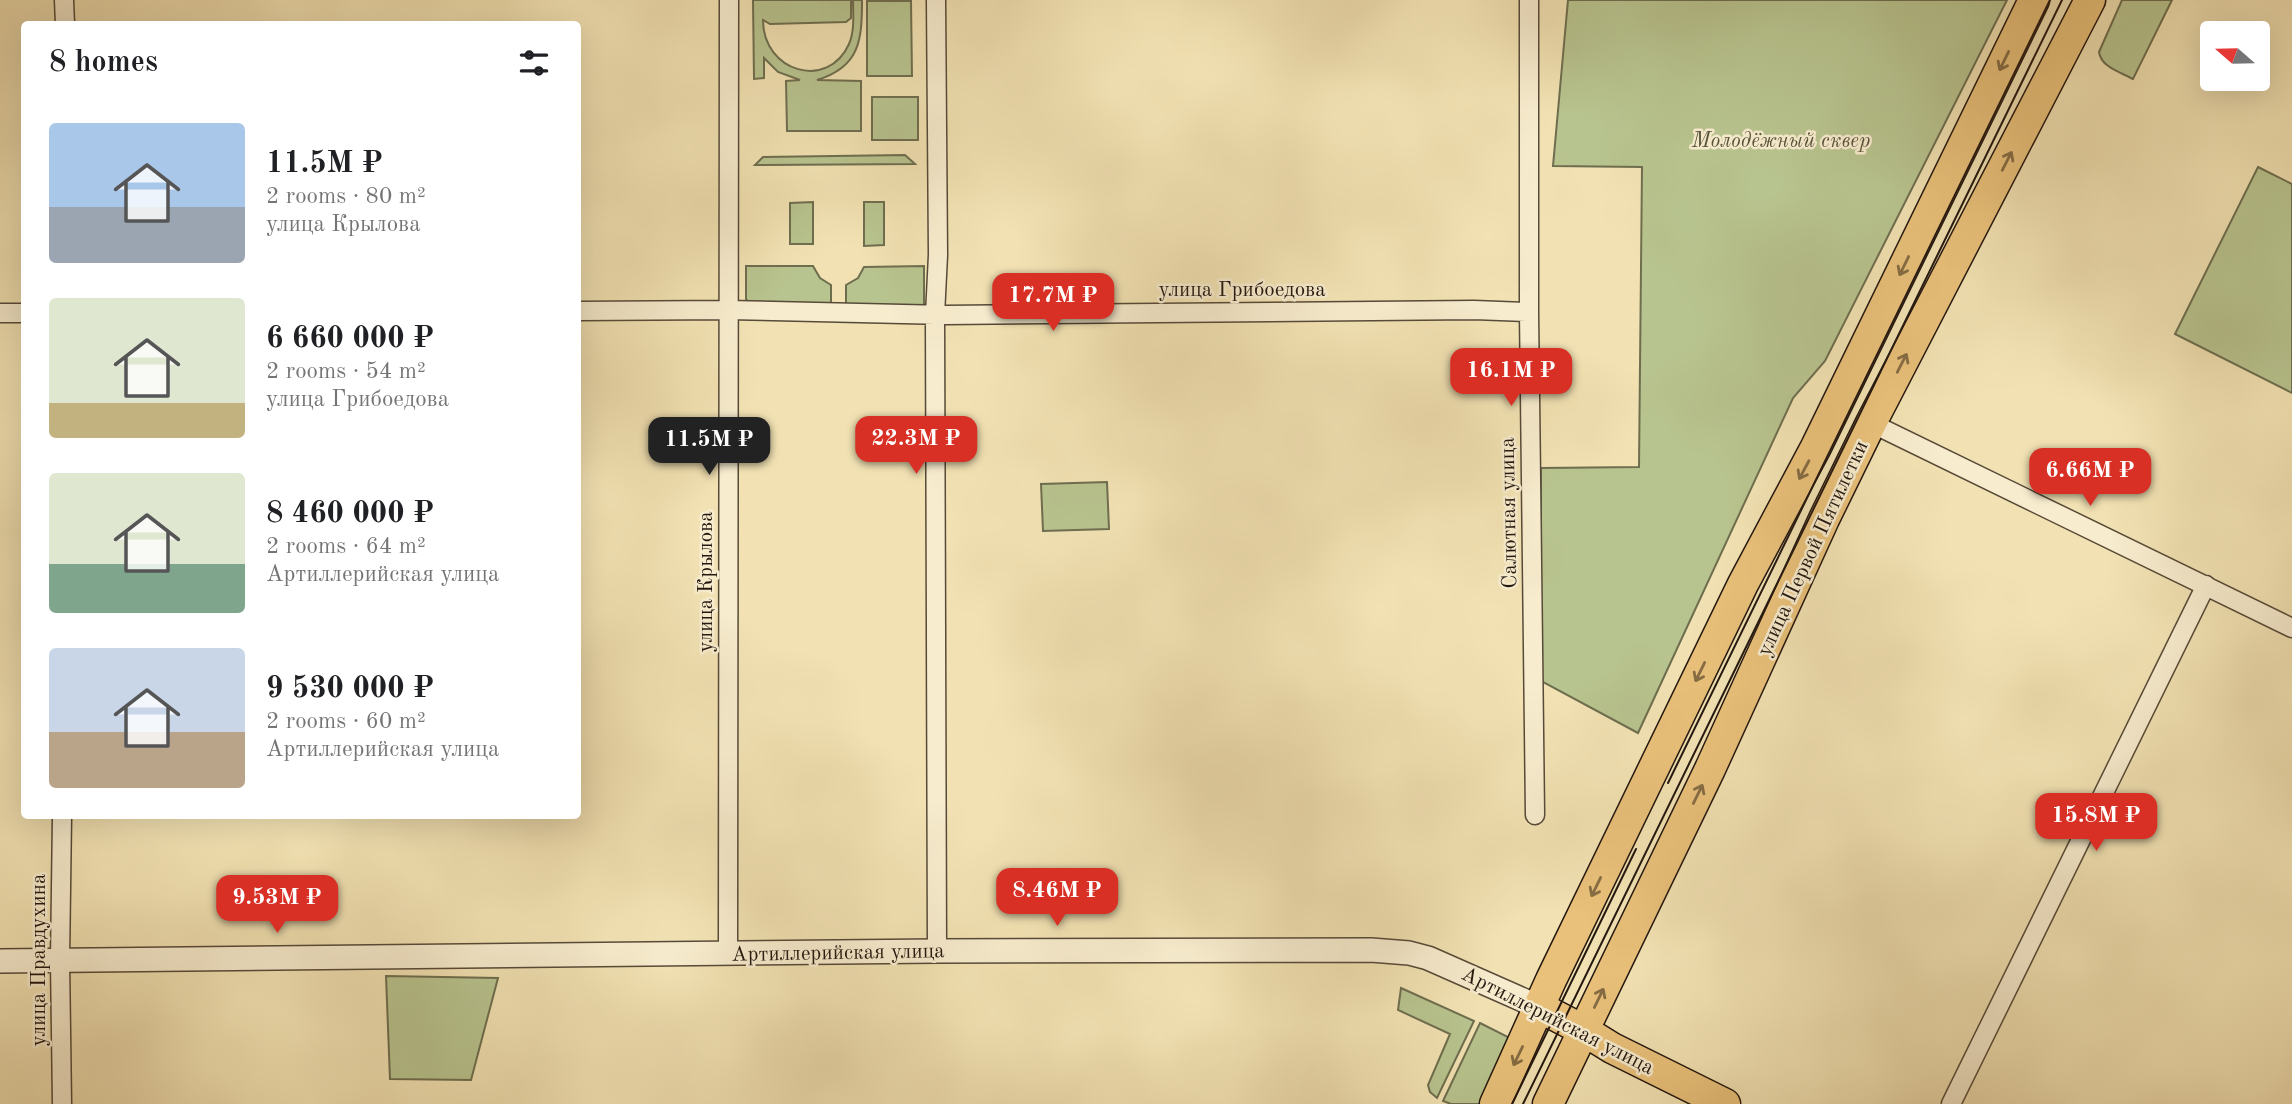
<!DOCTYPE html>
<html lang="en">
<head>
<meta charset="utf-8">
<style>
	:root { --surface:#fff; --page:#f2f2f2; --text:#202124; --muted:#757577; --accent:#d93025 }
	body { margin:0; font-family:"Old Standard TT",serif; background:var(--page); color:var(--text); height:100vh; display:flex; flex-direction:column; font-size:26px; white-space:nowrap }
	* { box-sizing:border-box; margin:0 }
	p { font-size:23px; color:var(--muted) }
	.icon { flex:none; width:38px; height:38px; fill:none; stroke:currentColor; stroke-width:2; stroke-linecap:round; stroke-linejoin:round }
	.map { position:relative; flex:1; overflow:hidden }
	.details { position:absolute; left:21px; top:21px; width:560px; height:798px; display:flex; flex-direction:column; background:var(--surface); border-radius:7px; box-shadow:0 7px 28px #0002 }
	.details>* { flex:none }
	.needle { width:46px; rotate:290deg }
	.controls { position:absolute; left:2200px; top:21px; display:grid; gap:14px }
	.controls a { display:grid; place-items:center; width:70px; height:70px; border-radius:7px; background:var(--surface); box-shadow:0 7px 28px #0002; font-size:35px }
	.price { position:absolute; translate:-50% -60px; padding:0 16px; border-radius:14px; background:var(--accent); color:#fff; font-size:23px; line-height:46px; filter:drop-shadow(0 2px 4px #0008) }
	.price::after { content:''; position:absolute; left:50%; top:42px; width:21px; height:16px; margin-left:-10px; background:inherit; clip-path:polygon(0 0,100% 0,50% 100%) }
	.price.active { background:#222; color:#fff }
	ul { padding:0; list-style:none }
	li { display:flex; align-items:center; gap:21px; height:175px; padding:0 28px }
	li span { display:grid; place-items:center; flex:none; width:196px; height:140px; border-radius:7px; color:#555 }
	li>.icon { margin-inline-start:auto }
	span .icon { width:84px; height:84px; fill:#fffc; stroke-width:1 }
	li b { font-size:30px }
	h2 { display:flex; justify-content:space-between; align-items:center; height:84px; padding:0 28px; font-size:30px }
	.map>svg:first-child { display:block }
	.green { fill:#b8c48f; stroke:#6e6e4f; stroke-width:2 }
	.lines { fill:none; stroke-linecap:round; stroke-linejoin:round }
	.minor-casing { stroke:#574a38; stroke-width:21 }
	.tertiary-casing { stroke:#574a38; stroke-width:26 }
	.primary-casing { stroke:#23170f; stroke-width:33 }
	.minor { stroke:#f7ecce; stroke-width:18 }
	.tertiary { stroke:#f7ecce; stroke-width:23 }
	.primary { stroke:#e9c17a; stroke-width:30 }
	.tram { stroke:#23170f; stroke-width:2 }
	.oneway { stroke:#866c44 }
	.labels { text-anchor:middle; stroke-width:5; stroke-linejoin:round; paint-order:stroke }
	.park-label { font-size:21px; font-style:italic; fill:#57543c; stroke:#f7ecce }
	.street-label { font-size:21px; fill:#23170f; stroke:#f7ecce }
</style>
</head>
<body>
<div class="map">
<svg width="2292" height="1104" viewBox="0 0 2292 1104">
	<rect width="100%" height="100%" fill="#f2e2b3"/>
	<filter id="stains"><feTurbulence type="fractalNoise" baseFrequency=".00286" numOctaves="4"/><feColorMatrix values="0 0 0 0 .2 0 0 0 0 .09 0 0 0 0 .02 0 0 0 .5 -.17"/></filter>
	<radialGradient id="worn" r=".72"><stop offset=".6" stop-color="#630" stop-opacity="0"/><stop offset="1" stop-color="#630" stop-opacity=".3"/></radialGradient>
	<path class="green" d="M753,0H851V18L846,22L770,24L763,20C763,72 828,91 849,44C855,30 853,14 853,0H862C862,40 860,67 817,80L861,81V131H787L786,81L800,80L778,72L764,58V78L754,79Z
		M1568,0H2007L1825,361L1793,398L1638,733L1541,681V468L1639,467L1642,167L1553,166Z
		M2122,0H2172L2133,79C2120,72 2101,67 2099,52Z
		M867,1H911L912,76H867Z
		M872,97H918V140H872Z
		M905,155L915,164L755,165L763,157Z
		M2258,167L2292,184V393L2175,334Z
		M813,202V244H790V203Z
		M864,202H884V245L864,246Z
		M746,266H813L820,278L831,285V311H755L746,299Z
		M924,266V304H929L923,311H846V285L858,278L864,267Z
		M1107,482L1109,529L1043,531L1041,484Z
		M386,976L498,978L471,1080L390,1079Z
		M1401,988L1474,1021L1437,1098L1430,1092L1428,1085L1450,1034L1398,1010Z
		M1480,1023L1508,1037V1046L1481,1104H1451L1443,1101Z"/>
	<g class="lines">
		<defs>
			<path id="minor" d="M64,0L65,24
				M936,0L938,255L935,315L937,951
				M1529,0V312L1535,815
				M578,311L728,310L946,315L1474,310L1529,312
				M0,313H24
				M1871,423L2292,628
				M728,953L729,0
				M62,1104L60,960L62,816
				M1951,1104L2206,585"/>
			<path id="tertiary" d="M0,961L937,951L1371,950L1409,953L1428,958L1539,1007"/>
			<path id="primary" d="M1539,1007L1583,1030L1612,1048L1725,1104
				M1495,1104L1551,980L1743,584L1816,447L2034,0
				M1548,1104L1710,769L1824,519L1871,423L2090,0"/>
		</defs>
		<use href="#minor" class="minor-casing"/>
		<use href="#tertiary" class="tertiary-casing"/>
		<use href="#primary" class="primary-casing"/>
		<use href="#minor" class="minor"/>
		<use href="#tertiary" class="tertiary"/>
		<use href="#primary" class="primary"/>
		<path class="tram" d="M1668,783L2050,0
			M1512,1104L1636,849
			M1523,1104L2062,0"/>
	</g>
	<defs><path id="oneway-shaft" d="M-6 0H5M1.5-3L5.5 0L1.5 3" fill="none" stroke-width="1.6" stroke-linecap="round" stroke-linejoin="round" transform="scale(1.75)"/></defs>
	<g class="oneway">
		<use href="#oneway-shaft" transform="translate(2004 61) rotate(116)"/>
		<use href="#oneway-shaft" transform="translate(2007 161) rotate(-63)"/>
		<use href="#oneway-shaft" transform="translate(1904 266) rotate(116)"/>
		<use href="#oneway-shaft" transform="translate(1902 363) rotate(-63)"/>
		<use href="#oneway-shaft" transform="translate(1804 470) rotate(118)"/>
		<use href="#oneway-shaft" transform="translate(1700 672) rotate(116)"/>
		<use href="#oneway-shaft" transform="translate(1698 794) rotate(-64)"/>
		<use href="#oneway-shaft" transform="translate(1596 887) rotate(116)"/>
		<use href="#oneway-shaft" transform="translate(1599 998) rotate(-64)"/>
		<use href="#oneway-shaft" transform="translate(1518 1056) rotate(116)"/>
	</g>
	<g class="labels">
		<g class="park-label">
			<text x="1781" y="147">Молодёжный сквер</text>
		</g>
		<g class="street-label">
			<text x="1242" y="296">улица Грибоедова</text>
			<text transform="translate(1508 513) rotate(-91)" y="7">Салютная улица</text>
			<text transform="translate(1812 548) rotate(-65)" y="7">улица Первой Пятилетки</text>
			<text transform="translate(705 582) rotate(-90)" y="7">улица Крылова</text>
			<text transform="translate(838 952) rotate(-1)" y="7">Артиллерийская улица</text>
			<text transform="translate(38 960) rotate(-90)" y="7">улица Правдухина</text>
			<text transform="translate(1558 1020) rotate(27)" y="7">Артиллерийская улица</text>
		</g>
	</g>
	<rect width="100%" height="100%" filter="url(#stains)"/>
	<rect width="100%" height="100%" fill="url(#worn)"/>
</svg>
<div class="controls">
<a><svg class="needle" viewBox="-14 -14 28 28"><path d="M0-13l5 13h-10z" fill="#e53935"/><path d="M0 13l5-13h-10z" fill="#757577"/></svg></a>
</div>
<b class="price" style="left:1053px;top:333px">17.7M ₽</b>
<b class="price" style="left:1511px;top:408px">16.1M ₽</b>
<b class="price" style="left:916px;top:476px">22.3M ₽</b>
<b class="price active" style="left:709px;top:477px">11.5M ₽</b>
<b class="price" style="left:2090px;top:508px">6.66M ₽</b>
<b class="price" style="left:2096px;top:853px">15.8M ₽</b>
<b class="price" style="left:1057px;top:928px">8.46M ₽</b>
<b class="price" style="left:277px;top:935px">9.53M ₽</b>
<section class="details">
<h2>8 homes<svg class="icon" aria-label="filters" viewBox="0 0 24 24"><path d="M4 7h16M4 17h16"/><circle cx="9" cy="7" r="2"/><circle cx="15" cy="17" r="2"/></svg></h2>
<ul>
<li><span style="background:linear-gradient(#a9c7e8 60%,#9aa5b1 0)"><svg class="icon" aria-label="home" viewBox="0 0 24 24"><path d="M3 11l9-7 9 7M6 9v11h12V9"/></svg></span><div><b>11.5M ₽</b><p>2 rooms · 80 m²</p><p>улица Крылова</p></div></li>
<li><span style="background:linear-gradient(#dfe7d0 75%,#c2b280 0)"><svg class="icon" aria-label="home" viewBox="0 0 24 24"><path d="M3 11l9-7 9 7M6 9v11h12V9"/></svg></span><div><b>6 660 000 ₽</b><p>2 rooms · 54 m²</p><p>улица Грибоедова</p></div></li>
<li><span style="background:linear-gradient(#dfe7d0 65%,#7fa58c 0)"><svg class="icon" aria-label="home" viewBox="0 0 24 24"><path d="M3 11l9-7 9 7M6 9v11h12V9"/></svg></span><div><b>8 460 000 ₽</b><p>2 rooms · 64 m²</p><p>Артиллерийская улица</p></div></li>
<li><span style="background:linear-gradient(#c9d6e8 60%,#b9a48a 0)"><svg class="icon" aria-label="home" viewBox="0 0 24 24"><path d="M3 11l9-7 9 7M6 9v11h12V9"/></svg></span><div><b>9 530 000 ₽</b><p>2 rooms · 60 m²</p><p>Артиллерийская улица</p></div></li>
</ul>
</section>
</div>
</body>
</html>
